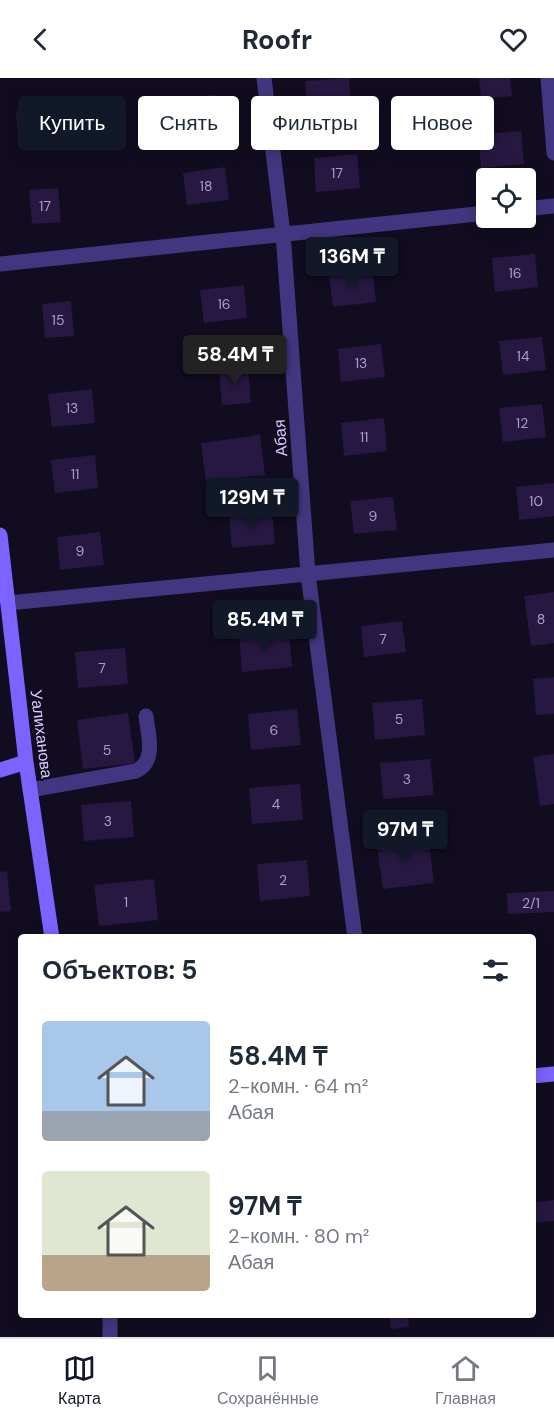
<!DOCTYPE html>
<html lang="ru">
<head>
<meta charset="utf-8">
<style>
	:root { --surface:#fff; --page:#f6f6f7; --text:#1f2937; --muted:#747a83; --line:#e0e1e3; --accent:#111827 }
	body { margin:0; font-family:"DM Sans",sans-serif; background:var(--page); color:var(--text); height:100vh; display:flex; flex-direction:column; font-size:22px; white-space:nowrap }
	* { box-sizing:border-box; margin:0 }
	p { font-size:20px; color:var(--muted) }
	.icon { flex:none; width:33px; height:33px; fill:none; stroke:currentColor; stroke-width:2; stroke-linecap:round; stroke-linejoin:round }
	.map { position:relative; flex:1; overflow:hidden }
	.side { position:absolute; left:18px; top:856px; width:518px; height:384px; display:flex; flex-direction:column; background:var(--surface); border-radius:6px; box-shadow:0 3px 15px #0003 }
	.side>* { flex:none }
	.guide { position:absolute; left:18px; top:18px; width:519px; height:54px; display:flex; gap:12px }
	.fabs { position:absolute; left:476px; top:90px; display:grid; gap:12px }
	.fabs a { display:grid; place-items:center; width:60px; height:60px; border-radius:6px; background:var(--surface); box-shadow:0 3px 15px #0003; font-size:30px }
	.price { position:absolute; translate:-50% -51px; padding:0 14px; border-radius:6px; background:var(--accent); color:#fff; font-size:20px; line-height:39px; filter:drop-shadow(0 2px 3px #0008) }
	.price::after { content:''; position:absolute; left:50%; top:36px; width:18px; height:14px; margin-left:-9px; background:inherit; clip-path:polygon(0 0,100% 0,50% 100%) }
	.price.active { background:#222; color:#fff }
	ul { padding:0; list-style:none }
	li { display:flex; align-items:center; gap:18px; height:150px; padding:0 24px }
	li span { display:grid; place-items:center; flex:none; width:168px; height:120px; border-radius:6px; color:#555 }
	li>.icon { margin-inline-start:auto }
	span .icon { width:72px; height:72px; fill:#fffc; stroke-width:1 }
	li b { font-size:26px }
	h2 { display:flex; justify-content:space-between; align-items:center; height:72px; padding:0 24px; font-size:26px }
	.tag { padding:0 21px; border-radius:6px; background:var(--surface); box-shadow:0 3px 15px #0003; font-size:21px; line-height:54px }
	.tag.active { background:var(--accent); color:#fff }
	header { display:flex; justify-content:space-between; align-items:center; height:78px; padding:0 24px; background:var(--surface); font-size:27px; font-weight:700 }
	.tab-bar { display:flex; justify-content:space-around; align-items:center; height:84px; border-top:2px solid var(--line); background:var(--surface); font-size:16px; color:var(--muted) }
	.tab-bar a { display:grid; justify-items:center; gap:3px }
	.tab-bar .active { color:var(--accent) }
	.map>svg:first-child { display:block }
	.building { fill:#261841 }
	.lines { fill:none; stroke-linecap:round; stroke-linejoin:round }
	.street { stroke:#433680; stroke-width:15 }
	.secondary { stroke:#7c62ff; stroke-width:15 }
	.labels { text-anchor:middle; stroke-width:4.5; stroke-linejoin:round; paint-order:stroke }
	.number-label { font-size:14px; fill:#ac9ed0 }
	.street-label { font-size:16px; fill:#d8cbff; stroke:#120c20 }
</style>
</head>
<body>
<header><svg class="icon" aria-label="back" viewBox="0 0 24 24"><path d="M15 5l-7 7 7 7"/></svg>Roofr<svg class="icon" aria-label="heart" viewBox="0 0 24 24"><path d="M12 20l-8-8c-3-5 5-10 8-4 3-6 11-1 8 4z"/></svg></header>
<div class="map">
<svg width="554" height="1259" viewBox="0 0 554 1259">
	<rect width="100%" height="100%" fill="#120c20"/>
	<path class="building" d="M349,0L351,33L308,37L305,3Z
		M479,0H510L512,18L481,21Z
		M217,17L219,52L190,54L188,19Z
		M45,31L48,65L19,67L16,33Z
		M521,53L524,86L481,90L478,57Z
		M357,76L360,110L316,114L314,80Z
		M225,89L229,122L187,127L183,95Z
		M58,110L61,144L32,146L29,112Z
		M535,176L538,209L495,214L492,180Z
		M372,191L376,224L333,229L329,196Z
		M244,207L247,240L204,245L200,212Z
		M71,223L74,258L45,260L42,226Z
		M542,259L546,292L503,297L499,263Z
		M381,266L385,299L341,304L338,271Z
		M248,290L251,325L222,327L219,292Z
		M92,311L95,345L52,349L48,316Z
		M542,326L546,359L503,364L499,330Z
		M384,340L387,373L344,378L341,345Z
		M260,357L265,397L206,404L201,365Z
		M95,377L98,410L55,415L51,382Z
		M554,405V438L519,442L516,409Z
		M393,419L397,452L354,456L350,423Z
		M272,432L275,466L232,470L229,437Z
		M100,454L104,487L60,492L57,459Z
		M554,514V565L531,568L524,518Z
		M402,543L406,574L364,579L361,548Z
		M289,553L292,589L242,594L239,557Z
		M125,570L128,606L78,610L75,574Z
		M554,599V636L536,637L533,601Z
		M422,621L425,657L375,662L372,625Z
		M297,631L301,667L251,672L248,636Z
		M128,635L135,685L83,691L77,642Z
		M554,676V726L540,728L533,679Z
		M430,681L434,717L383,721L380,685Z
		M300,706L303,742L252,746L249,710Z
		M131,723L134,759L84,763L81,727Z
		M428,755L434,805L383,811L376,762Z
		M307,782L310,818L260,823L257,786Z
		M7,793L11,833L0,834V794Z
		M154,801L158,842L99,848L94,807Z
		M554,813V834L508,836L507,815Z
		M554,1122V1143L532,1145V1125Z
		M390,1238H408L409,1249L391,1251Z"/>
	<g class="lines">
		<path class="street" d="M264,0L283,156L308,496L355,860
			M548,0L554,75
			M525,131L554,128
			M0,186L486,135
			M8,525L554,472
			M30,712L136,693C157,683 148,657 146,638
			M110,1259V1238"/>
		<path class="secondary" d="M0,457L26,684L52,860
			M0,692L26,684
			M532,998L554,996"/>
	</g>
	<g class="labels">
		<g class="number-label">
			<text x="337" y="100">17</text>
			<text x="206" y="113">18</text>
			<text x="45" y="133">17</text>
			<text x="515" y="200">16</text>
			<text x="224" y="231">16</text>
			<text x="58" y="247">15</text>
			<text x="523" y="283">14</text>
			<text x="361" y="290">13</text>
			<text x="72" y="335">13</text>
			<text x="522" y="350">12</text>
			<text x="364" y="364">11</text>
			<text x="75" y="401">11</text>
			<text x="536" y="428">10</text>
			<text x="373" y="443">9</text>
			<text x="80" y="478">9</text>
			<text x="541" y="546">8</text>
			<text x="383" y="566">7</text>
			<text x="102" y="595">7</text>
			<text x="399" y="646">5</text>
			<text x="274" y="657">6</text>
			<text x="107" y="677">5</text>
			<text x="407" y="706">3</text>
			<text x="276" y="731">4</text>
			<text x="108" y="748">3</text>
			<text x="283" y="807">2</text>
			<text x="126" y="829">1</text>
			<text x="531" y="830">2/1</text>
		</g>
		<g class="street-label">
			<text transform="translate(280 360) rotate(-94)" y="6">Абая</text>
			<text transform="translate(42 656) rotate(83)" y="6">Уалиханова</text>
		</g>
	</g>
</svg>
<div class="fabs">
<a><svg class="icon" aria-label="locate" viewBox="0 0 24 24"><circle cx="12" cy="12" r="6"/><path d="M12 2v4M12 18v4M2 12h4M18 12h4"/></svg></a>
</div>
<b class="price" style="left:352px;top:210px">136M ₸</b>
<b class="price active" style="left:235px;top:308px">58.4M ₸</b>
<b class="price" style="left:252px;top:451px">129M ₸</b>
<b class="price" style="left:265px;top:573px">85.4M ₸</b>
<b class="price" style="left:405px;top:783px">97M ₸</b>
<div class="guide">
<a class="tag active">Купить</a>
<a class="tag">Снять</a>
<a class="tag">Фильтры</a>
<a class="tag">Новое</a>
</div>
<section class="side">
<h2>Объектов: 5<svg class="icon" aria-label="filters" viewBox="0 0 24 24"><path d="M4 7h16M4 17h16"/><circle cx="9" cy="7" r="2"/><circle cx="15" cy="17" r="2"/></svg></h2>
<ul>
<li><span style="background:linear-gradient(#a9c7e8 75%,#9aa5b1 0)"><svg class="icon" aria-label="home" viewBox="0 0 24 24"><path d="M3 11l9-7 9 7M6 9v11h12V9"/></svg></span><div><b>58.4M ₸</b><p>2-комн. · 64 m²</p><p>Абая</p></div></li>
<li><span style="background:linear-gradient(#dfe7d0 70%,#b9a48a 0)"><svg class="icon" aria-label="home" viewBox="0 0 24 24"><path d="M3 11l9-7 9 7M6 9v11h12V9"/></svg></span><div><b>97M ₸</b><p>2-комн. · 80 m²</p><p>Абая</p></div></li>
</ul>
</section>
</div>
<nav class="tab-bar">
<a class="active"><svg class="icon" aria-label="map" viewBox="0 0 24 24"><path d="M3 6l6-2 6 2 6-2v14l-6 2-6-2-6 2zM9 4v14M15 6v14"/></svg>Карта</a>
<a><svg class="icon" aria-label="saved" viewBox="0 0 24 24"><path d="M7 4h10v16l-5-4-5 4z"/></svg>Сохранённые</a>
<a><svg class="icon" aria-label="home" viewBox="0 0 24 24"><path d="M3 11l9-7 9 7M6 9v11h12V9"/></svg>Главная</a>
</nav>
</body>
</html>
